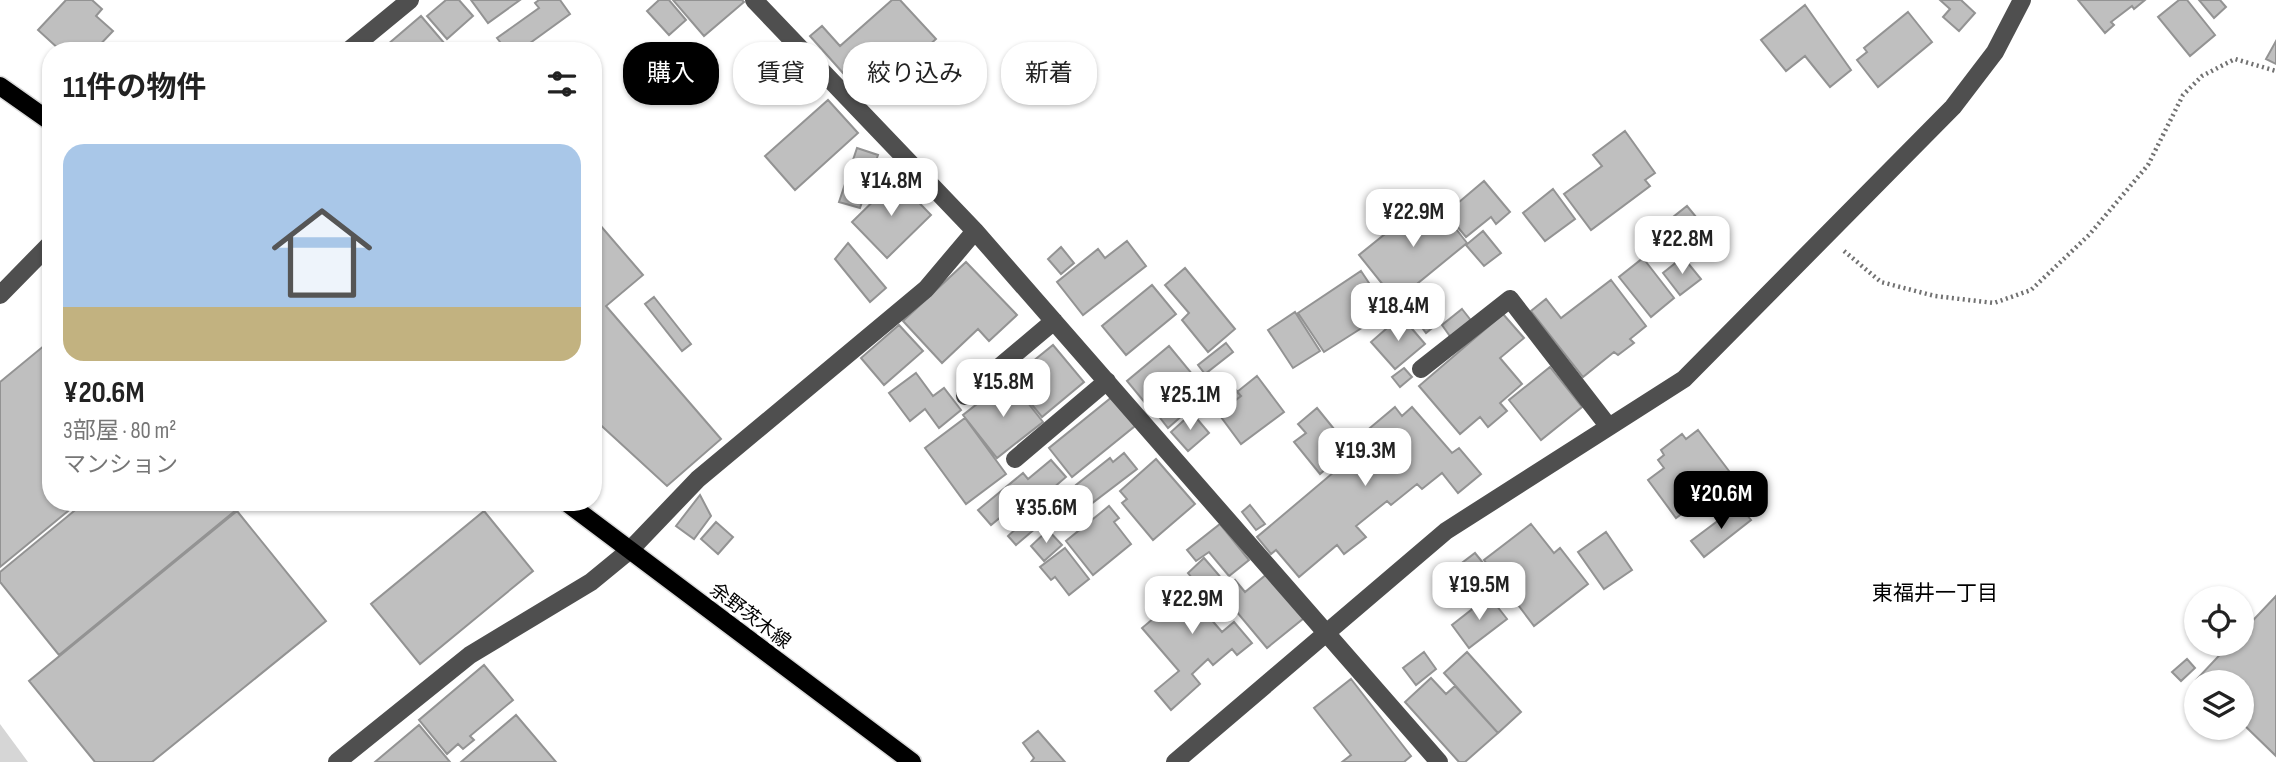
<!DOCTYPE html>
<html lang="ja">
<head>
<meta charset="utf-8">
<style>
	:root { --surface:#fff; --page:#f6f6f6; --text:#222; --muted:#767676; --accent:#000 }
	body { margin:0; font-family:"Sofia Sans Condensed","Noto Sans JP",sans-serif; background:var(--page); color:var(--text); height:100vh; display:flex; flex-direction:column; font-size:26px; white-space:nowrap }
	* { box-sizing:border-box; margin:0 }
	p { font-size:23px; color:var(--muted) }
	.icon { flex:none; width:38px; height:38px; fill:none; stroke:currentColor; stroke-width:2; stroke-linecap:round; stroke-linejoin:round }
	.map { position:relative; flex:1; overflow:hidden }
	.drawer { position:absolute; left:42px; top:42px; width:560px; height:469px; display:flex; flex-direction:column; background:var(--surface); border-radius:28px; box-shadow:0 2px 5px #0004 }
	.drawer>* { flex:none }
	.banner { position:absolute; left:623px; top:42px; width:665px; height:63px; display:flex; gap:14px }
	.fabs { position:absolute; left:2184px; top:586px; display:grid; gap:14px }
	.fabs a { display:grid; place-items:center; width:70px; height:70px; border-radius:50%; background:var(--surface); box-shadow:0 2px 5px #0004; font-size:35px }
	.price { position:absolute; translate:-50% -60px; padding:0 16px; border-radius:14px; background:#fff; color:#222; font-size:23px; line-height:46px; filter:drop-shadow(0 2px 4px #0008) }
	.price::after { content:''; position:absolute; left:50%; top:42px; width:21px; height:16px; margin-left:-10px; background:inherit; clip-path:polygon(0 0,100% 0,50% 100%) }
	.price.on { background:var(--accent); color:#fff }
	ul { padding:0; list-style:none }
	li { display:grid; align-content:center; gap:14px; height:371px; padding:0 21px }
	li span { display:grid; place-items:center; height:217px; border-radius:21px; color:#555 }
	li>.icon { margin-inline-start:auto }
	span .icon { width:126px; height:126px; fill:#fffc; stroke-width:1 }
	li b { font-size:30px }
	h2 { display:flex; justify-content:space-between; align-items:center; height:84px; padding:0 21px; font-size:30px }
	.tag { padding:0 24px; border-radius:28px; background:var(--surface); box-shadow:0 2px 5px #0004; font-size:24px; line-height:63px }
	.tag.on { background:var(--accent); color:#fff }
	.map>svg:first-child { display:block }
	.green { fill:#d6d6d6 }
	.building { fill:#bfbfbf; stroke:#939393; stroke-width:2 }
	.lines { fill:none; stroke-linecap:round; stroke-linejoin:round }
	.major-casing { stroke:#dbdbdb; stroke-width:21 }
	.path { stroke:#717171; stroke-width:4.5; stroke-dasharray:2 3.5; stroke-linecap:butt }
	.minor { stroke:#4f4f4f; stroke-width:18 }
	.major { stroke:#000; stroke-width:18 }
	.labels { text-anchor:middle; stroke-width:6; stroke-linejoin:round; paint-order:stroke }
	.street-label { font-size:19px; fill:#000; stroke:#fff }
	.neighbourhood-label { font-size:21px; fill:#000; stroke:#fff }
</style>
</head>
<body>
<div class="map">
<svg width="2276" height="762" viewBox="0 0 2276 762">
	<rect width="100%" height="100%" fill="#fff"/>
	<path class="green" d="M0,724L28,762H0Z"/>
	<path class="building" d="M66,0H92L102,9L96,16L113,31L94,51H61L38,30Z
		M446,0H459L473,16L447,39L427,16Z
		M471,0H520L488,23Z
		M539,0H560L570,14L519,51H507L497,38L539,8L535,3Z
		M659,0H669L686,20L669,35L647,11Z
		M673,0H742L744,2L704,36Z
		M892,0H900L936,39L868,101L810,36L822,26L840,46Z
		M1940,0H1961L1975,13L1959,31L1943,17L1950,9Z
		M2078,0H2145L2134,9L2132,6L2111,22L2114,25L2105,33Z
		M2179,0H2187L2215,35L2190,56L2158,17Z
		M2199,0H2220L2226,7L2214,18Z
		M1805,5L1851,70L1830,87L1805,56L1786,71L1761,40Z
		M1908,12L1932,42L1878,87L1857,60L1867,52L1864,48Z
		M421,16L451,51H380Z
		M2276,41V64L2266,59Z
		M828,100L858,133L795,190L765,156Z
		M1625,131L1655,173L1645,180L1650,186L1591,230L1564,194L1602,166L1593,155Z
		M857,148L878,155L860,208L839,202Z
		M896,179L931,215L887,258L852,222Z
		M1484,181L1510,212L1496,224L1491,217L1466,237L1446,213Z
		M1553,189L1575,219L1545,241L1523,213Z
		M1431,197L1467,243L1396,301L1359,255Z
		M1687,206L1697,218L1673,237L1663,225Z
		M593,217L643,275L606,306L721,439L667,486L593,418Z
		M1483,231L1501,253L1484,266L1466,245Z
		M1127,241L1146,266L1083,315L1057,282L1098,249L1105,258Z
		M848,243L886,288L870,302L835,259Z
		M1061,247L1074,263L1061,274L1048,259Z
		M1683,257L1701,279L1680,295L1663,273Z
		M1643,258L1674,298L1651,317L1619,277Z
		M966,262L1017,315L989,341L978,329L942,363L903,321Z
		M1185,268L1235,329L1208,352L1182,320L1189,313L1165,285Z
		M1361,271L1377,295L1368,301L1379,317L1324,352L1298,313Z
		M1611,280L1646,326L1630,339L1634,343L1618,355L1614,352L1583,377L1531,311L1546,299L1561,318Z
		M1152,285L1176,314L1126,355L1102,326Z
		M654,297L691,344L682,351L645,304Z
		M1462,309L1473,323L1452,339L1442,325Z
		M1295,312L1320,351L1293,368L1268,330Z
		M1427,312L1437,324L1426,333L1417,321Z
		M1503,314L1524,338L1500,358L1522,384L1500,403L1507,411L1488,427L1480,417L1460,434L1419,386Z
		M1401,316L1425,344L1395,369L1371,342Z
		M899,325L923,351L884,385L861,358Z
		M51,340V502H79L0,567V382Z
		M1226,343L1233,352L1205,374L1198,365Z
		M1053,345L1084,382L1042,417L1011,379Z
		M1169,346L1193,375L1151,410L1127,381Z
		M1550,367L1582,407L1541,440L1509,400Z
		M1404,368L1412,377L1400,387L1392,377Z
		M916,373L933,396L944,388L961,410L939,428L925,409L910,421L889,393Z
		M1257,376L1284,412L1241,444L1218,413L1241,396L1237,392Z
		M1009,379L1043,422L997,458L963,415Z
		M1221,384L1226,391L1233,386L1241,396L1215,416L1202,398Z
		M1188,388L1199,401L1168,428L1157,414Z
		M1112,397L1135,426L1072,477L1049,448Z
		M1395,407L1402,416L1412,407L1452,453L1459,448L1481,474L1458,493L1442,473L1422,489L1417,484L1391,505L1387,501L1356,526L1366,537L1344,554L1337,545L1299,577L1276,550L1271,554L1257,537L1353,456L1346,448Z
		M1317,408L1343,440L1338,443L1346,452L1320,474L1294,442L1306,433L1298,424Z
		M1192,413L1209,433L1188,451L1171,432Z
		M965,418L1006,474L966,504L925,448Z
		M1698,430L1732,475L1718,486L1722,491L1702,506L1699,501L1676,518L1648,480L1664,468L1658,460L1664,455L1661,450L1682,434L1686,439Z
		M1124,453L1137,469L1091,504L1076,485L1110,458L1113,462Z
		M1156,459L1195,504L1153,540L1122,503L1127,499L1120,491Z
		M1051,460L1066,477L1016,520L1008,511L991,525L978,510L1023,473L1028,479Z
		M1059,492L1074,508L1056,524L1041,508Z
		M700,495L711,516L694,539L676,526Z
		M85,502H230L236,510L59,655L0,582V572Z
		M1250,505L1265,524L1256,530L1242,512Z
		M1739,505L1751,520L1704,557L1691,541Z
		M1109,506L1119,518L1114,522L1131,544L1093,575L1066,541Z
		M237,511L326,621L152,762H95L29,681Z
		M484,511L533,571L420,664L371,604Z
		M1029,517L1037,527L1016,545L1008,536Z
		M716,522L733,537L718,554L701,539Z
		M1220,524L1249,560L1229,576L1209,552L1196,561L1187,550Z
		M1531,524L1554,553L1560,548L1588,584L1534,626L1484,560Z
		M1048,530L1062,545L1044,561L1031,546Z
		M1606,532L1632,570L1604,589L1578,552Z
		M1065,548L1089,579L1069,595L1055,577L1051,580L1040,567Z
		M1475,553L1501,585L1475,605L1450,572Z
		M1204,558L1224,581L1196,602L1222,632L1234,622L1252,643L1237,655L1232,649L1213,665L1208,659L1192,674L1200,684L1171,710L1155,691L1179,671L1142,628L1160,613L1162,616L1175,606L1178,610L1187,602L1177,591L1192,578L1188,573Z
		M1267,574L1304,618L1267,648L1220,592L1235,580L1245,592Z
		M1489,596L1507,619L1469,648L1452,625Z
		M2276,596V756L2242,723V682H2199L2196,680L2230,644H2242V632Z
		M1424,652L1436,669L1416,685L1403,668Z
		M1467,652L1521,712L1498,733L1444,673Z
		M2187,659L2195,668L2181,681L2172,672Z
		M484,665L513,700L470,736L474,740L463,749L458,744L447,754L419,720Z
		M1431,678L1446,694L1455,686L1498,733L1465,762H1459L1405,702Z
		M1351,679L1411,756L1404,762H1342L1351,755L1314,708Z
		M516,715L556,762H461Z
		M419,725L450,762H375Z
		M1038,731L1065,762H1031L1034,758L1023,743Z"/>
	<g class="lines">
		<defs>
			<path id="major" d="M0,86L51,122
				M566,502L912,762"/>
		</defs>
		<use href="#major" class="major-casing"/>
		<path class="path" d="M1844,251L1881,282L1935,296L1994,303L2031,290L2089,235L2148,165L2183,95L2202,76L2235,59L2276,71"/>
		<path class="minor" d="M754,0L975,231L1439,762
			M348,51L410,0
			M0,295L51,243
			M1421,369L1510,299L1609,427
			M965,396L1054,321
			M1015,459L1107,381
			M337,762L470,655L591,582L630,550L698,479L926,289L975,231
			M1175,762L1446,531L1684,379L1953,107L1995,52L2022,0"/>
		<use href="#major" class="major"/>
	</g>
	<g class="labels">
		<g class="street-label">
			<text transform="translate(751 615) rotate(37)" y="7">余野茨木線</text>
		</g>
		<g class="neighbourhood-label">
			<text x="1935" y="600">東福井一丁目</text>
		</g>
	</g>
</svg>
<div class="fabs">
<a><svg class="icon" aria-label="locate" viewBox="0 0 24 24"><circle cx="12" cy="12" r="6"/><path d="M12 2v4M12 18v4M2 12h4M18 12h4"/></svg></a>
<a><svg class="icon" aria-label="layers" viewBox="0 0 24 24"><path d="M12 4l9 5-9 5-9-5zM3 14l9 5 9-5"/></svg></a>
</div>
<b class="price" style="left:891px;top:218px">¥14.8M</b>
<b class="price" style="left:1413px;top:249px">¥22.9M</b>
<b class="price" style="left:1682px;top:276px">¥22.8M</b>
<b class="price" style="left:1398px;top:343px">¥18.4M</b>
<b class="price" style="left:1003px;top:419px">¥15.8M</b>
<b class="price" style="left:1190px;top:432px">¥25.1M</b>
<b class="price" style="left:1365px;top:488px">¥19.3M</b>
<b class="price on" style="left:1721px;top:531px">¥20.6M</b>
<b class="price" style="left:1046px;top:545px">¥35.6M</b>
<b class="price" style="left:1479px;top:622px">¥19.5M</b>
<b class="price" style="left:1192px;top:636px">¥22.9M</b>
<div class="banner">
<a class="tag on">購入</a>
<a class="tag">賃貸</a>
<a class="tag">絞り込み</a>
<a class="tag">新着</a>
</div>
<section class="drawer">
<h2>11件の物件<svg class="icon" aria-label="filters" viewBox="0 0 24 24"><path d="M4 7h16M4 17h16"/><circle cx="9" cy="7" r="2"/><circle cx="15" cy="17" r="2"/></svg></h2>
<ul>
<li><span style="background:linear-gradient(#a9c7e8 75%,#c2b280 0)"><svg class="icon" aria-label="home" viewBox="0 0 24 24"><path d="M3 11l9-7 9 7M6 9v11h12V9"/></svg></span><div><b>¥20.6M</b><p>3部屋 · 80 m²</p><p>マンション</p></div></li>
</ul>
</section>
</div>
</body>
</html>
